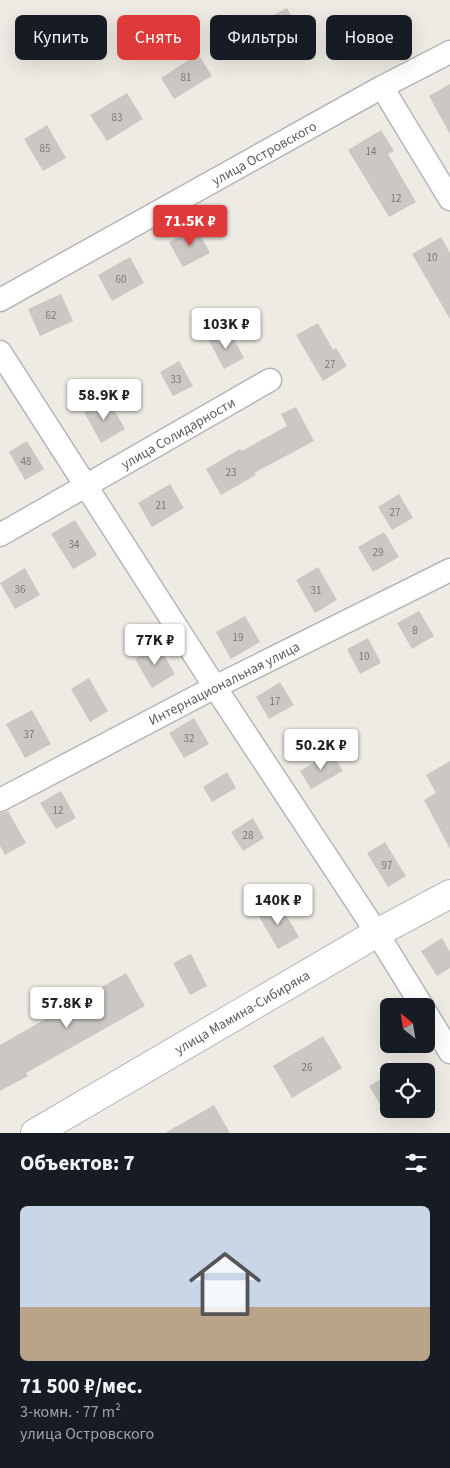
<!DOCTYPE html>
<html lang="ru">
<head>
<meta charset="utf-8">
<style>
	:root { --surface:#171b24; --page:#20242c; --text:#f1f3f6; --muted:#9ea1a6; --accent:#de3a39 }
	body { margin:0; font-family:"Source Sans 3",sans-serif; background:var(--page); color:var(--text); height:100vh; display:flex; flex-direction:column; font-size:19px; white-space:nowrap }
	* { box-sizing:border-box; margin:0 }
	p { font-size:16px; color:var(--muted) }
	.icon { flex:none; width:28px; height:28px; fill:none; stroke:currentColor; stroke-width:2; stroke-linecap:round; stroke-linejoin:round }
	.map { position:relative; height:1133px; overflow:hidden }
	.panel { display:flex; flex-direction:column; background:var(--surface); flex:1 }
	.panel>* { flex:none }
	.banner { position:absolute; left:15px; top:15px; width:420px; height:45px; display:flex; gap:10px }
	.needle { width:32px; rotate:330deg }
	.tools { position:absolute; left:380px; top:998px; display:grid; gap:10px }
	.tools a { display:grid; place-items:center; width:55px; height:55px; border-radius:8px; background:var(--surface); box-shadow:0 5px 20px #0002; font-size:25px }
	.price { position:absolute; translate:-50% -42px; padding:0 11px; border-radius:5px; background:#fff; color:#222; font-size:16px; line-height:32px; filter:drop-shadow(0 1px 2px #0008) }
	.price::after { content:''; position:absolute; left:50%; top:30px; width:15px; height:11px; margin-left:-8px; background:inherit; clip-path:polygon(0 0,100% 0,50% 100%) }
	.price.selected { background:var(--accent); color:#fff }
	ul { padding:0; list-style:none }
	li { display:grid; align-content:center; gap:10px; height:265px; padding:0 20px }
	li span { display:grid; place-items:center; height:155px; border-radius:8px; color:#555 }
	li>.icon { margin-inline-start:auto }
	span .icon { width:90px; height:90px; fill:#fffc; stroke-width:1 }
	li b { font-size:21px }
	h2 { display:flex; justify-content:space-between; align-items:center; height:60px; padding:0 20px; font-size:21px }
	.chip { padding:0 18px; border-radius:8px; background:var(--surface); box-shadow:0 5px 20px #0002; font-size:18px; line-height:45px }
	.chip.selected { background:var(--accent); color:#fff }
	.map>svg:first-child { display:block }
	.building { fill:#cbc7c3 }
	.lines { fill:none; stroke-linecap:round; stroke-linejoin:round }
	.street-casing { stroke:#b4b7ba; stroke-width:25 }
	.secondary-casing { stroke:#b5b9bd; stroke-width:30 }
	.street { stroke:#fff; stroke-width:22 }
	.secondary { stroke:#fff; stroke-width:28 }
	.labels { text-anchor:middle; stroke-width:5; stroke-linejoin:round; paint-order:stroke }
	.number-label { font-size:11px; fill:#787a7c }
	.street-label { font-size:14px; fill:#5c6064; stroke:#fff }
</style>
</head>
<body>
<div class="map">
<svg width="450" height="1133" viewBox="0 0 450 1133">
	<rect width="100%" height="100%" fill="#eeebe4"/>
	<path class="building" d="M287,8L300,33L260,53L248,28Z
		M198,54L212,76L174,99L161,78Z
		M450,84V134L429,96Z
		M127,93L143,119L107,141L90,115Z
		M47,125L66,158L43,171L24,139Z
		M381,130L394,151L388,154L416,202L389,217L348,150Z
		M196,227L210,253L183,267L169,242Z
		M441,237L450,253V319L412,254Z
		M130,257L144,283L112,301L98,275Z
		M61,294L73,321L40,336L28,309Z
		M318,323L333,350L336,348L347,366L323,381L296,335Z
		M229,330L244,358L224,369L209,341Z
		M179,361L193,386L173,396L160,372Z
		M108,399L125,429L101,443L84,412Z
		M296,407L314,441L254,473L256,475L221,495L206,469L240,449L242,451L287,426L281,414Z
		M27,441L44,469L25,480L9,452Z
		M170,484L184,508L152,527L138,503Z
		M399,494L413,518L392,530L378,507Z
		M75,520L97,555L73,569L51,534Z
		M384,532L399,557L373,572L358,547Z
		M318,567L337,600L315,613L296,580Z
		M25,568L40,595L15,609L0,583Z
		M419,611L434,636L412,649L397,623Z
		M245,616L260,642L231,659L216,632Z
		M368,638L381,663L360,674L347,649Z
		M158,645L175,674L152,688L135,659Z
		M89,678L108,711L90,722L71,689Z
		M280,682L294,705L269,719L256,697Z
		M32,710L51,744L25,758L6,724Z
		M194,718L209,744L184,758L169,733Z
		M331,752L343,771L311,789L300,771Z
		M450,761V849L424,800L436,793L426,775Z
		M227,772L236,788L212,802L203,787Z
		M61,791L76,818L56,829L40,803Z
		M8,811L26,843L5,855L0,846V813Z
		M253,818L264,838L243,851L231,832Z
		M385,842L406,876L388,887L367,853Z
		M279,903L299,937L278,949L258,915Z
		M442,938L450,952V968L437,976L421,951Z
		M191,954L207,986L190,995L173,963Z
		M126,973L145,1006L26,1073L28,1076L0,1091V1045Z
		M323,1036L342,1068L292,1098L273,1066Z
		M389,1074V1119L369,1086Z
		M214,1105L230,1133H165Z"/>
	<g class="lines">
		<defs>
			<path id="street" d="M382,87L450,199
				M0,300L382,87L450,52
				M0,352L215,687L377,933L422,1006
				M0,535L270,380
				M0,800L215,687L450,570
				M426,1013L450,1052"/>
			<path id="secondary" d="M35,1133L377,933L450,894"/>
		</defs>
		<use href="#street" class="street-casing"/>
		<use href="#secondary" class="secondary-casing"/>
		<use href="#street" class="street"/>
		<use href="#secondary" class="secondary"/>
	</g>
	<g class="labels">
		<g class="number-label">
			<text x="186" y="81">81</text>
			<text x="117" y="121">83</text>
			<text x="45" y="152">85</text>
			<text x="371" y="155">14</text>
			<text x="396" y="202">12</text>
			<text x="432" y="261">10</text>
			<text x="121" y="283">60</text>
			<text x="51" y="319">62</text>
			<text x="330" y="368">27</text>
			<text x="176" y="383">33</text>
			<text x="26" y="465">48</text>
			<text x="231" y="476">23</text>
			<text x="161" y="509">21</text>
			<text x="395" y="516">27</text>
			<text x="74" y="548">34</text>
			<text x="378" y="556">29</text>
			<text x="20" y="593">36</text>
			<text x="316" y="594">31</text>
			<text x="415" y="634">8</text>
			<text x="238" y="641">19</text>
			<text x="364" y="660">10</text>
			<text x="275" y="705">17</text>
			<text x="29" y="738">37</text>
			<text x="189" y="742">32</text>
			<text x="58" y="814">12</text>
			<text x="248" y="839">28</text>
			<text x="387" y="869">97</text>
			<text x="307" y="1071">26</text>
		</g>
		<g class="street-label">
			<text transform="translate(264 153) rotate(-29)" y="5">улица Островского</text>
			<text transform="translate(178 433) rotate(-30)" y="5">улица Солидарности</text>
			<text transform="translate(224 683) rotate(-27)" y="5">Интернациональная улица</text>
			<text transform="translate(242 1012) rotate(-30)" y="5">улица Мамина-Сибиряка</text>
		</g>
	</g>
</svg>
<div class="tools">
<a><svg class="needle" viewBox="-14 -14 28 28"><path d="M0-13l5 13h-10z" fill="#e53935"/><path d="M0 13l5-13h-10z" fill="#9ea1a6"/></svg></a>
<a><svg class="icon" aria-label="locate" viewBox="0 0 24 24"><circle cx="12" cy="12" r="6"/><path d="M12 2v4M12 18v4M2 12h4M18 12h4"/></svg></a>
</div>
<b class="price selected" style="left:190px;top:247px">71.5K ₽</b>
<b class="price" style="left:226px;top:350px">103K ₽</b>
<b class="price" style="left:104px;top:421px">58.9K ₽</b>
<b class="price" style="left:155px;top:666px">77K ₽</b>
<b class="price" style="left:321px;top:771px">50.2K ₽</b>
<b class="price" style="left:278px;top:926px">140K ₽</b>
<b class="price" style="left:67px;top:1029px">57.8K ₽</b>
<div class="banner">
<a class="chip">Купить</a>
<a class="chip selected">Снять</a>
<a class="chip">Фильтры</a>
<a class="chip">Новое</a>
</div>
</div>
<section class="panel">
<h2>Объектов: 7<svg class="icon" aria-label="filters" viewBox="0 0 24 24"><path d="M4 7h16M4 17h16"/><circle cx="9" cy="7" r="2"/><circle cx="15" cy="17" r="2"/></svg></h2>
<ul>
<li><span style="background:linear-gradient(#c9d6e8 65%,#b9a48a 0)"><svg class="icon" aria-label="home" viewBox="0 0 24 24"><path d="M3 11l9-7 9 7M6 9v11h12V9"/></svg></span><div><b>71 500 ₽/мес.</b><p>3-комн. · 77 m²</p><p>улица Островского</p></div></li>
</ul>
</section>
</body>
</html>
